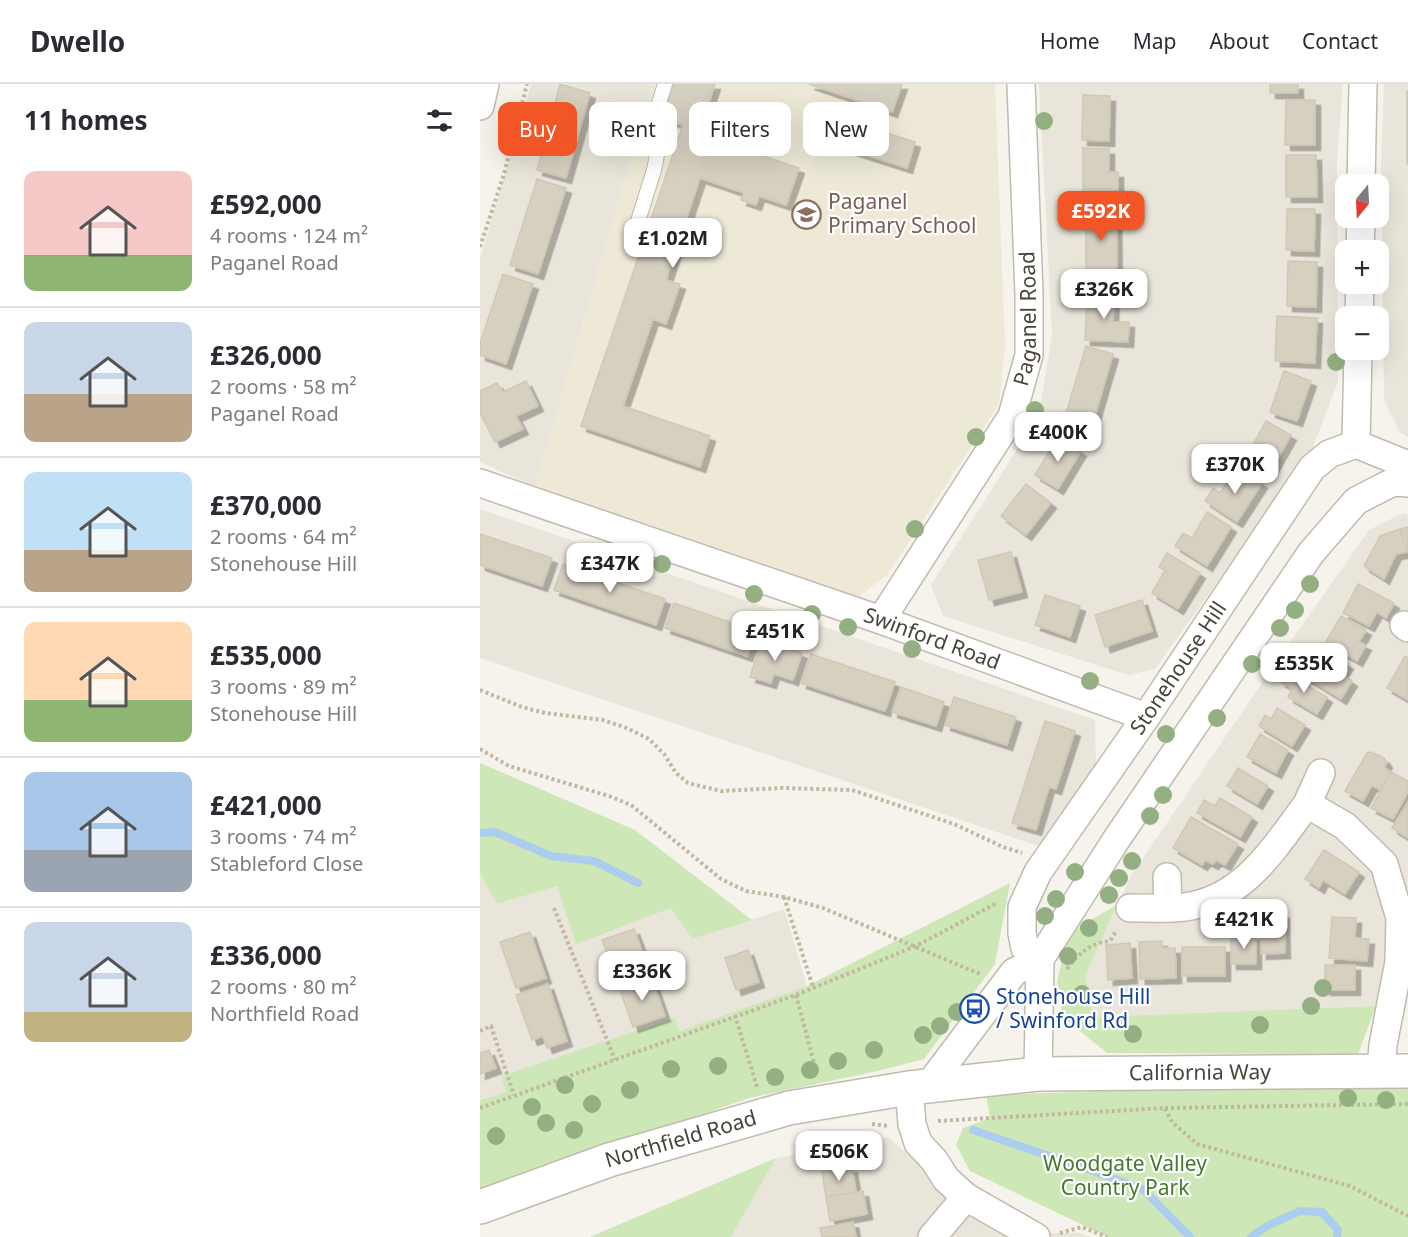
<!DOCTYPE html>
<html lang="en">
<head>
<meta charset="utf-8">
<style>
	:root { --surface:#fff; --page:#f7f7f7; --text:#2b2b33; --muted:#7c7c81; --line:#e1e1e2; --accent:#f25526 }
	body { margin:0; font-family:"Noto Sans",sans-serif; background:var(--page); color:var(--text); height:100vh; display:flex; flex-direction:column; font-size:22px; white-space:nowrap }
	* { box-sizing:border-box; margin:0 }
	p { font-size:20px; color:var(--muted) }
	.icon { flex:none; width:33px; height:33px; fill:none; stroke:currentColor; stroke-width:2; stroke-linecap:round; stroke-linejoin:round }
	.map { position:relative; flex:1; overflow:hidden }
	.sheet { display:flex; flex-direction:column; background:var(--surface); width:480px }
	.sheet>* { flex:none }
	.top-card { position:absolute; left:18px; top:18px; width:570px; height:54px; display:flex; gap:12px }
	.needle { width:39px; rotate:198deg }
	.buttons { position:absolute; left:855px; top:90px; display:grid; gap:12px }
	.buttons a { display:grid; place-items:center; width:54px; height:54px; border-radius:12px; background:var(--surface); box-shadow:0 6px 24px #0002; font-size:30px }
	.price { position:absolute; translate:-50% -51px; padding:0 14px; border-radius:12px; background:#fff; color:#222; font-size:20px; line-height:39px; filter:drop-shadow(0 2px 3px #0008) }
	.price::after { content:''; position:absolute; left:50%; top:36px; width:18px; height:14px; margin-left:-9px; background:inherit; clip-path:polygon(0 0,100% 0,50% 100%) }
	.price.selected { background:var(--accent); color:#fff }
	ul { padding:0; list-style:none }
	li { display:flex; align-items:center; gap:18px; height:150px; padding:0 24px }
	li+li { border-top:2px solid var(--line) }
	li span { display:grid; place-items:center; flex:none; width:168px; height:120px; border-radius:12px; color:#555 }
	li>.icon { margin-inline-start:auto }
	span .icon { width:72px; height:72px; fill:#fffc; stroke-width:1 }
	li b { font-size:26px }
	h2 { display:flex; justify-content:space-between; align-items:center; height:72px; padding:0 24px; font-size:26px }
	.pill { padding:0 21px; border-radius:12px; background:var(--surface); box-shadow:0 6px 24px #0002; font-size:21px; line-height:54px }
	.pill.selected { background:var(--accent); color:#fff }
	header { display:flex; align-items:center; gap:36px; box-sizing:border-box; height:84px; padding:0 30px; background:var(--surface); border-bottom:2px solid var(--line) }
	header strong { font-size:28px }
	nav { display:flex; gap:33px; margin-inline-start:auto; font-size:21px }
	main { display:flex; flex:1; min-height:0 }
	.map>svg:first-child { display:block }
	.residential { fill:#e9e5da }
	.education { fill:#ede9d6 }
	.green { fill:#cde7b6 }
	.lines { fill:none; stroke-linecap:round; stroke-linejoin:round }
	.stream { stroke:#abcdee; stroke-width:8 }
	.building { fill:#d6d0c1; stroke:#d1c8b4; stroke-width:1.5; filter:url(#shadow) }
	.service-casing { stroke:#c0bbae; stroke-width:16 }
	.minor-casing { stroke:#c0bbae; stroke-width:30 }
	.tertiary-casing { stroke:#c0bbae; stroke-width:36 }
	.path { stroke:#c2b8a0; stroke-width:4; stroke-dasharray:3 3; stroke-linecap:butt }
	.service { stroke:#fff; stroke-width:14 }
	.minor { stroke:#fff; stroke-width:27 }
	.tertiary { stroke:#fff; stroke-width:33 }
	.tree { fill:#94b082 }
	.labels { text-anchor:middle; stroke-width:4.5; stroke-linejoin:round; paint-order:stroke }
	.education-label { font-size:21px; fill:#785e54; stroke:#fff; text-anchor:start }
	.street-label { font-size:21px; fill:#494439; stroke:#fff }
	.transit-label { font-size:21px; fill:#164399; stroke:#fff; text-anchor:start }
	.park-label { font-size:21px; fill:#447a2d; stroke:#fff }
</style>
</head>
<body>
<header>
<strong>Dwello</strong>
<nav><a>Home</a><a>Map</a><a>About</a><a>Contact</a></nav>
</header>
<main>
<section class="sheet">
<h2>11 homes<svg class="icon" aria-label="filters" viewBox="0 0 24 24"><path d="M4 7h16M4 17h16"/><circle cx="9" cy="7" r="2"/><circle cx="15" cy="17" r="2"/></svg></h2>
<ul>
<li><span style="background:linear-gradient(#f6c9c9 70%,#8fb573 0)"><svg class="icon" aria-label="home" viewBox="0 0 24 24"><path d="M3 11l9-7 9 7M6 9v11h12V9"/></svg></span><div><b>£592,000</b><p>4 rooms · 124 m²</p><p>Paganel Road</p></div></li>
<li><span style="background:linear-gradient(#c9d6e8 60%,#b9a48a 0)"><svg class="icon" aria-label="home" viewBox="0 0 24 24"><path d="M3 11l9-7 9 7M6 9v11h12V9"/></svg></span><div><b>£326,000</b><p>2 rooms · 58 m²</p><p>Paganel Road</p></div></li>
<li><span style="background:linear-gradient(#bfe0f5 65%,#b9a48a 0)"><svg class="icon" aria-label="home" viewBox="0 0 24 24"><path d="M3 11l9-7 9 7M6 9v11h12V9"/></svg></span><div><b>£370,000</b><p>2 rooms · 64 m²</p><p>Stonehouse Hill</p></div></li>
<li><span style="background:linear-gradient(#ffd9b3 65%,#8fb573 0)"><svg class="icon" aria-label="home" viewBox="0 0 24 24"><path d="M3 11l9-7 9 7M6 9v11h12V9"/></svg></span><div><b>£535,000</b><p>3 rooms · 89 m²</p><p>Stonehouse Hill</p></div></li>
<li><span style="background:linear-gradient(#a9c7e8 65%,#9aa5b1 0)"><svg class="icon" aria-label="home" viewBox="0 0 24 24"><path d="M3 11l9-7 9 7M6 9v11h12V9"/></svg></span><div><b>£421,000</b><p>3 rooms · 74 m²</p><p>Stableford Close</p></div></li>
<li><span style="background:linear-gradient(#c9d6e8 75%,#c2b280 0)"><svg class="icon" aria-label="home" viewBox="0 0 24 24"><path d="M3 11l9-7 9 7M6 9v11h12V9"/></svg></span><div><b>£336,000</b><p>2 rooms · 80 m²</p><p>Northfield Road</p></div></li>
</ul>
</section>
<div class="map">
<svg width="928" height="1153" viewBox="0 0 928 1153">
	<defs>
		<filter id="shadow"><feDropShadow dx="5.5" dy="5.5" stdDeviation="0" flood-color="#0004"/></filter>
	</defs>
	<rect width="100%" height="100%" fill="#f5f3eb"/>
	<path class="residential" d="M51,0H173L55,403L0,378V176Z
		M559,0H863L857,74L858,297L832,366L675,585L648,591L463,532L451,501L559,331L572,251Z
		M904,0H928V353L920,348L904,316L901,80Z
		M0,425L615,636L616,683L558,762L0,574Z
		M923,429L928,431V911L896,922L612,933L604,892L651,792L794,581L889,446Z
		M0,789L17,820L77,802L96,859L191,824L212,855L304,825L327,902L199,947L195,935L21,992L27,1008L0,1016Z
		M408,1053L517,1149H600L609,1153H251L296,1074Z"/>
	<path class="education" d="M173,0H515L525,261L519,320L408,490L376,515L55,403Z"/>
	<path class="green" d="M0,679L155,746L272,836L212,855L191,824L96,860L77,802L17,820L0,789Z
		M530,799L515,880L444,975L398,987L269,1014L0,1109V1016L26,1008L21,992L195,934L199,947L327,902Z
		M637,821L605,892L613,933L896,922L878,970L627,969L583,933L577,897L590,848Z
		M928,1002V1153H628L490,1087L476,1061L483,1044L510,1034L506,1011L693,1005Z
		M296,1074L251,1153H110Z"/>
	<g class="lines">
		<path class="stream" d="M0,749L15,748L71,772L114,777L158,799
			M493,1046L616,1088L664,1106L710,1153
			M771,1153L787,1142L820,1127L842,1128L858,1146L857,1153"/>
	</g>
	<path class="building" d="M80,0L110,9L86,94L57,86Z
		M189,0H235L218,51L319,84L306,121L279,112L276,121L261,116L264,109L220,94L186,196L200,200L186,240L173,235L143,322L230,352L220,383L101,342L203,41L178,33Z
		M329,0H422L412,28Z
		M790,0H818V9H790Z
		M927,7H928V80H927Z
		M603,11L630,12L629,57L602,56Z
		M806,16H835V61H805Z
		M376,39L435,58L427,84L368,65Z
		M603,64L629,65V88H638V108H603Z
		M806,71H836L837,113H806Z
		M57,95L86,104L58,190L30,181Z
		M636,114L637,202H606V115Z
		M807,125H835L834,167L806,166Z
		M808,177L837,178L836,223L807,222Z
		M23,190L53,200L26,280L0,271V259Z
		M607,209L634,210L633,238H649L648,258L605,256Z
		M797,232L837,234L835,279L795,277Z
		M606,262L633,270L609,352L582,343Z
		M804,287L831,297L817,337L790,328Z
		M46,297L58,322L36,332L43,345L15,358L0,329V307L17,299L23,308Z
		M786,337L811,351L789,390L764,377Z
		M578,353L601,367L578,405L555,391Z
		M758,383L782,399L757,438L725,417L733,404L740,409Z
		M546,400L571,419L546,451L521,432Z
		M727,428L751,443L727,482L695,462L703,449L712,454Z
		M928,443V468L920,445Z
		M920,445L928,468L916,470L904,495L884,482L900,452Z
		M0,450L72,474L62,502L0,481Z
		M531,468L542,508L509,516L498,476Z
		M687,469L720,489L698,525L672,509L685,486L679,483Z
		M83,480L185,515L176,541L74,506Z
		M878,500L914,519L906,534L897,528L889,542L863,529Z
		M565,511L600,522L590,553L555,541Z
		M662,516L672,547L625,563L615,531Z
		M194,519L276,547L267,572L185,544Z
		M861,532L886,546L879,558L886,561L877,577L845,559Z
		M282,556L322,569L313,596L294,590L291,599L270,593Z
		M838,561L868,580L861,590L872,597L861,615L821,590Z
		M331,570L415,598L405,627L321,599Z
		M925,572L928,574V616L907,604Z
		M805,589L847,613L837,630L808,613L812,605L800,597Z
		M421,603L464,618L456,642L412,628Z
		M474,613L536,633L527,661L465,641Z
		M797,624L825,641L812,662L779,642L785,631L791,635Z
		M565,637L595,647L576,705L569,703L556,746L532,739Z
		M780,650L808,666L796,689L767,673Z
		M891,668L904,674L907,679L904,683L911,688L900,706L892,701L883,717L865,707L887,669Z
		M758,684L788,702L777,720L747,702Z
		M911,688L928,697V708L913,735L891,724Z
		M740,714L772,733L760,753L717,729L724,716L735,722Z
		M928,718V754L912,744Z
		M711,733L758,760L745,781L736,776L733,780L725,776L722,781L693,764Z
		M844,766L879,788L865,810L843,796L839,804L825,795Z
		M780,829H804L805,869L781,870Z
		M852,833L876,834L875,854L889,855L887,877L849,874Z
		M154,845L168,883L136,894L122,856Z
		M50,848L66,894L36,904L20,858Z
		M751,851H776V880H751Z
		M682,857V864H695L696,894L660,895L659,858Z
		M650,859L652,894L628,896L626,861Z
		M702,863H745V892H702Z
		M268,866L279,898L256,906L245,874Z
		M845,881H875V906H845Z
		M171,892L185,932L153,943L139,903Z
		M68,900L87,957L67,964L63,952L52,956L36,911Z
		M9,966L16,984L0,990V969Z
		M372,1083L376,1108L346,1113L342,1088Z
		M383,1107L387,1130L350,1137L346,1113Z
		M373,1138L376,1153H342L340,1144Z"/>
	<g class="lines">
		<defs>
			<path id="service" d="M158,137L174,86L178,66L175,32L185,0"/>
			<g id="minor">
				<path d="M0,22L5,0"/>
				<path d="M881,100L883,0"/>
				<path d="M880,166L881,134"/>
				<path d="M879,232L880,200"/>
				<path d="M876,360L878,266"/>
				<path id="s1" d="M0,399L401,536L666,633"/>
				<path id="s2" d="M401,536L532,332L549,271V210L541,0"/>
				<path d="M924,541L928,544"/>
				<path d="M827,720L841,689"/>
				<path d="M687,793L688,824"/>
				<path d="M650,824C668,824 687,825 705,823C764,815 794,764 827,720L865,742L904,780L920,834L919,878L903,961L901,986"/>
				<path id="s3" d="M560,875L545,864L542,849V823L558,788L666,633L832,384L849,370L876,360L928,381"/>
				<path d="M558,990L560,875"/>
				<path d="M449,1001L534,888L560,875L636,756L831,469L876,417L913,398L928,399"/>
				<path d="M429,1004L432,1040L438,1059L454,1076L466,1095L486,1113L556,1153"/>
				<path d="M452,1153L486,1113"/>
			</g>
			<g id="tertiary">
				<path id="s4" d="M0,1123L129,1076L309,1024L429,1004L558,990L928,987"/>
			</g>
		</defs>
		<use href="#service" class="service-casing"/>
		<use href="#minor" class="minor-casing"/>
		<use href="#tertiary" class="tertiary-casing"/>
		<path class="path" d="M0,163L24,90L47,0
			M0,606L42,623L65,629L123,636L147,644L169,655L184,670L196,689L208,699L241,707L302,704L372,706L474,740L523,763L542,769
			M0,665L29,682L129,712L151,721L241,795L266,807L304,813L343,824L500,890
			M304,813L333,903
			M74,824L135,976
			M587,885C599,869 610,859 630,857L637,846
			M316,911L337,990
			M255,931L277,1003
			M0,947L11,942L34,1011
			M0,1024L316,911L436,862L517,819
			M685,1024L928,1020
			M458,1037L685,1024L692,1038L717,1060L870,1102L928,1132
			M392,1040L409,1042
			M580,1149L602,1143L627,1153"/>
		<use href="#service" class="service"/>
		<use href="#minor" class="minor"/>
		<use href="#tertiary" class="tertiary"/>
	</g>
	<g class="tree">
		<circle cx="564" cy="37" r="9"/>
		<circle cx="856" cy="278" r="9"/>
		<circle cx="555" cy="326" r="9"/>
		<circle cx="496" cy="353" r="9"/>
		<circle cx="435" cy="445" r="9"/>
		<circle cx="182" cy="480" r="9"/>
		<circle cx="830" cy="500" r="9"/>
		<circle cx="274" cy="510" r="9"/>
		<circle cx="815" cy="526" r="9"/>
		<circle cx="332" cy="530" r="9"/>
		<circle cx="368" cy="543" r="9"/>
		<circle cx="800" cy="544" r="9"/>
		<circle cx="432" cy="565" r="9"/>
		<circle cx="772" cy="580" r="9"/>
		<circle cx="610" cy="597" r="9"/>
		<circle cx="737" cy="634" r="9"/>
		<circle cx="686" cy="650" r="9"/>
		<circle cx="683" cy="711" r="9"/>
		<circle cx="670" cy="732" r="9"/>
		<circle cx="652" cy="777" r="9"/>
		<circle cx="595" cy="788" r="9"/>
		<circle cx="639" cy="794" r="9"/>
		<circle cx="629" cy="811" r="9"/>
		<circle cx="576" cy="815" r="9"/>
		<circle cx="565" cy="832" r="9"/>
		<circle cx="609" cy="844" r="9"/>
		<circle cx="588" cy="872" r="9"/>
		<circle cx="843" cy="904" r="9"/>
		<circle cx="602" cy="910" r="9"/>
		<circle cx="831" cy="922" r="9"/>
		<circle cx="477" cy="928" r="9"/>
		<circle cx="780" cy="941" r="9"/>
		<circle cx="460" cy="942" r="9"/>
		<circle cx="653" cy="950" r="9"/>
		<circle cx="443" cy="951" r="9"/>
		<circle cx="394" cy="966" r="9"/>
		<circle cx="358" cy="977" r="9"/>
		<circle cx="238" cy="982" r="9"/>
		<circle cx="191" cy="985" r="9"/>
		<circle cx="330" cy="986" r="9"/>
		<circle cx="295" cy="993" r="9"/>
		<circle cx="85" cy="1001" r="9"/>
		<circle cx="150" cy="1006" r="9"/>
		<circle cx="868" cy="1014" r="9"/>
		<circle cx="906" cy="1016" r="9"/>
		<circle cx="112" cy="1020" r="9"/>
		<circle cx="52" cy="1023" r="9"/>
		<circle cx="66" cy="1039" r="9"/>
		<circle cx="94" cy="1046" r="9"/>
		<circle cx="16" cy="1052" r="9"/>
	</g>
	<defs>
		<symbol id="school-ring" viewBox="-11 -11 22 22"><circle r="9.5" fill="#fff" stroke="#8d6e63" stroke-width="1.5"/><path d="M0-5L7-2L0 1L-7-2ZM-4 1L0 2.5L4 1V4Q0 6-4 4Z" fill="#8d6e63"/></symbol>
		<symbol id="bus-ring" viewBox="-11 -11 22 22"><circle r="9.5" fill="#fff" stroke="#1a4fb4" stroke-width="1.5"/><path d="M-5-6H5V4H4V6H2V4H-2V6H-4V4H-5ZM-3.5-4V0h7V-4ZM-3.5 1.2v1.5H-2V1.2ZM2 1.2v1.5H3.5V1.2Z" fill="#1a4fb4"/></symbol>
	</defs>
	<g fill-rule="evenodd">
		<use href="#school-ring" x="310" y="114" width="33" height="33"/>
		<use href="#bus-ring" x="478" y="908" width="33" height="33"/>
	</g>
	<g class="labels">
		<g class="education-label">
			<text x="348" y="125">Paganel<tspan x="348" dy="24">Primary School</tspan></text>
		</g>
		<g class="street-label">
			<text dy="7" stroke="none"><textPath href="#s2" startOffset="342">Paganel Road</textPath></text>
			<text dy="7" stroke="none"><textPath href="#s1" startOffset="478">Swinford Road</textPath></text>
			<text dy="7" stroke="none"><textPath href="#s3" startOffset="346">Stonehouse Hill</textPath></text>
			<text dy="7" stroke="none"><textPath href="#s4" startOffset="738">California Way</textPath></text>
			<text dy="7" stroke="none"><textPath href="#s4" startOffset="212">Northfield Road</textPath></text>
		</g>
		<g class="transit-label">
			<text x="516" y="920">Stonehouse Hill<tspan x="516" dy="24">/ Swinford Rd</tspan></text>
		</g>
		<g class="park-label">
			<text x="645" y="1087">Woodgate Valley<tspan x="645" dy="24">Country Park</tspan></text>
		</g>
	</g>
</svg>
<div class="buttons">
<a><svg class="needle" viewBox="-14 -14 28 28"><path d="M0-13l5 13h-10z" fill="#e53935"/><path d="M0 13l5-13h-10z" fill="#7c7c81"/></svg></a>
<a>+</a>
<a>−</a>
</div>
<b class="price selected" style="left:621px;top:158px">£592K</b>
<b class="price" style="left:193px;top:185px">£1.02M</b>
<b class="price" style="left:624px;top:236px">£326K</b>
<b class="price" style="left:578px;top:379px">£400K</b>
<b class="price" style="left:755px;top:411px">£370K</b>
<b class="price" style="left:130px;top:510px">£347K</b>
<b class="price" style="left:295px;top:578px">£451K</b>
<b class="price" style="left:824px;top:610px">£535K</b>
<b class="price" style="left:764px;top:866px">£421K</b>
<b class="price" style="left:162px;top:918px">£336K</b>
<b class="price" style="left:359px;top:1098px">£506K</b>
<div class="top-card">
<a class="pill selected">Buy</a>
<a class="pill">Rent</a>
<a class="pill">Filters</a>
<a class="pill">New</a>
</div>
</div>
</main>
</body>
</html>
